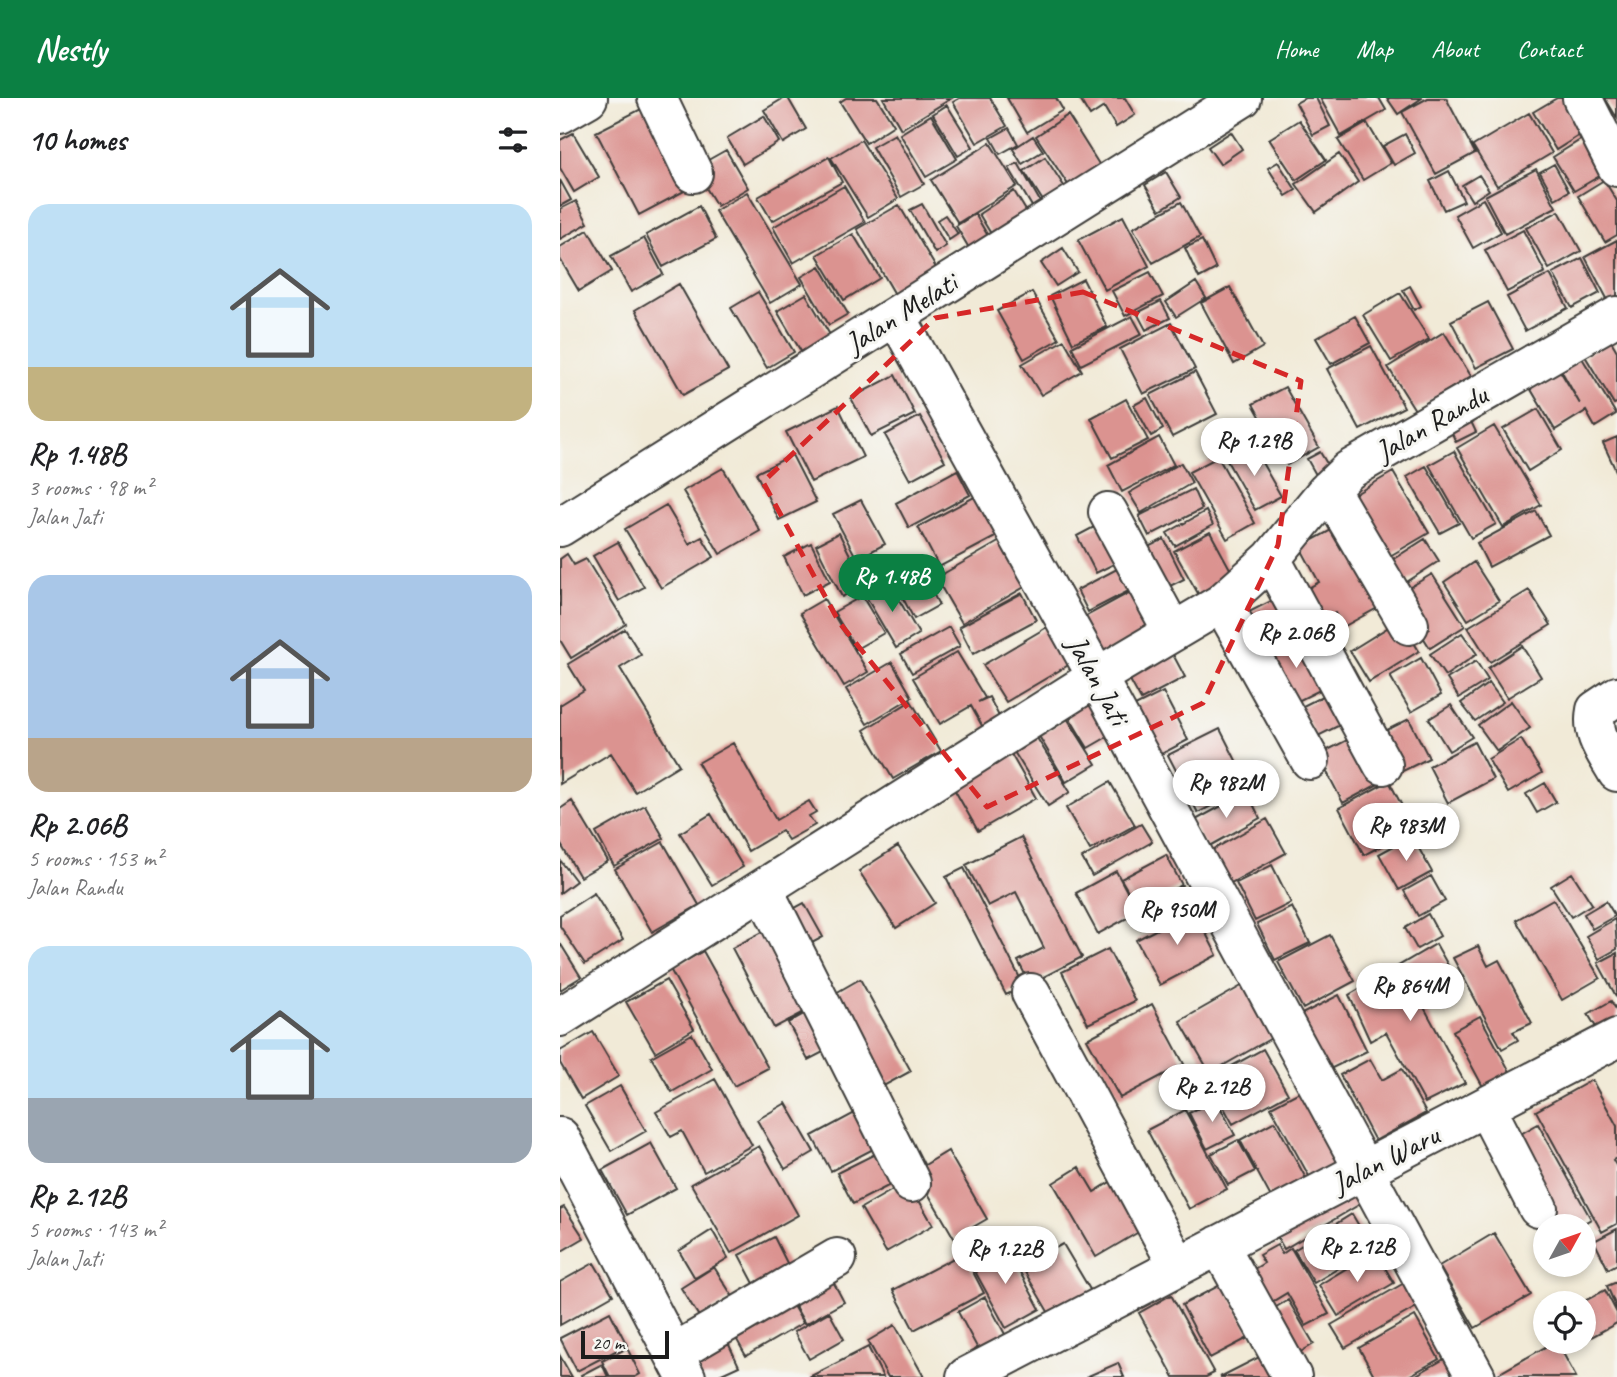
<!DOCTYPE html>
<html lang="en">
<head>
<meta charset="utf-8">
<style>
	:root { --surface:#fff; --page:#f2f2f2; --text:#202124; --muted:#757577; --accent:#0b8043 }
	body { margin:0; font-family:Caveat,sans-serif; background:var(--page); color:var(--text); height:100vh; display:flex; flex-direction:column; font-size:26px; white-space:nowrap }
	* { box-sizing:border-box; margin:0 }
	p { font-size:23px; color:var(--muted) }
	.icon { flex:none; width:38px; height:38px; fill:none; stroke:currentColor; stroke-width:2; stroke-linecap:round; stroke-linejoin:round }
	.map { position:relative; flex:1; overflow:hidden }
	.panel { display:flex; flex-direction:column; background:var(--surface); width:560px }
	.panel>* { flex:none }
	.needle { width:46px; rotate:50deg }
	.fabs { position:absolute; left:973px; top:1116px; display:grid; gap:14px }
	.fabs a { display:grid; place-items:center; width:63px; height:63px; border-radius:50%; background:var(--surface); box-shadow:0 4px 10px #0003; font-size:35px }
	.scale { position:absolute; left:21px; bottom:18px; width:88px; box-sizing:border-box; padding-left:7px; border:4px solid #1c1c1c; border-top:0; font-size:19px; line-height:24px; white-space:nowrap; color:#1c1c1c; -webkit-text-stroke:5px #f6f6f2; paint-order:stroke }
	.price { position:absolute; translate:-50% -60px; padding:0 16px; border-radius:24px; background:#fff; color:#222; font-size:23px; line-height:46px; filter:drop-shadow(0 2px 4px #0008) }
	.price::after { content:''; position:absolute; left:50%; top:42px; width:21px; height:16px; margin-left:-10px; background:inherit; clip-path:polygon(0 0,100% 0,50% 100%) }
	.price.active { background:var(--accent); color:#fff }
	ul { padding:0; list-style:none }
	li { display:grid; align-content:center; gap:14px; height:371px; padding:0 28px }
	li span { display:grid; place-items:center; height:217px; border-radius:21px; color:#555 }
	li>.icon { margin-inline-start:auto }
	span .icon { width:126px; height:126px; fill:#fffc; stroke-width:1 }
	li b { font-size:30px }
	h2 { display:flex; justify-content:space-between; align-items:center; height:84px; padding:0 28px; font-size:30px }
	header { display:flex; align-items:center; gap:42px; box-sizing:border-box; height:98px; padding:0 35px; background:var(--accent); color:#fff }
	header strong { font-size:33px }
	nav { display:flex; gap:38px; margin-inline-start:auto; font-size:24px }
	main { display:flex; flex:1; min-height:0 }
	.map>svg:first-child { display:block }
	.building { fill:#db9390 }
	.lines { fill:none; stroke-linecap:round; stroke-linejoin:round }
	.minor-casing { stroke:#3c3b38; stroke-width:42 }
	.minor { stroke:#fff; stroke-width:38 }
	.marked { fill:none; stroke:#d62828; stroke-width:5; stroke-dasharray:14 9; stroke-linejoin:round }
	.labels { text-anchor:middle; stroke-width:6; stroke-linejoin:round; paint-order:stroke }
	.street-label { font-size:30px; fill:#1c1c1c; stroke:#f6f6f2 }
</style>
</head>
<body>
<header>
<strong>Nestly</strong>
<nav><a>Home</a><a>Map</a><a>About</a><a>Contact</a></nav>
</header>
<main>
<section class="panel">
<h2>10 homes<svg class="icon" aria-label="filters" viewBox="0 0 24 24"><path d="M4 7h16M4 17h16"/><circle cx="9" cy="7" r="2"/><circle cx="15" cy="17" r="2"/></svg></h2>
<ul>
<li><span style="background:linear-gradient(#bfe0f5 75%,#c2b280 0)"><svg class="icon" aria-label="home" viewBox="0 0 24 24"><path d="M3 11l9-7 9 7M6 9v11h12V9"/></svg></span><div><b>Rp 1.48B</b><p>3 rooms · 98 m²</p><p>Jalan Jati</p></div></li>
<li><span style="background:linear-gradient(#a9c7e8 75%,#b9a48a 0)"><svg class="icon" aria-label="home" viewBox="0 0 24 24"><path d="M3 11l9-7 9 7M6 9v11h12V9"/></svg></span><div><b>Rp 2.06B</b><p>5 rooms · 153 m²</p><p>Jalan Randu</p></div></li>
<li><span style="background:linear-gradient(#bfe0f5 70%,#9aa5b1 0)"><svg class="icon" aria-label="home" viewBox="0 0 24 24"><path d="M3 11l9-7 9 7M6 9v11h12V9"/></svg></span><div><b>Rp 2.12B</b><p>5 rooms · 143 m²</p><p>Jalan Jati</p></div></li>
</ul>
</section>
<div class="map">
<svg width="1057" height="1279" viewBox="0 0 1057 1279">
	<rect width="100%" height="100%" fill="#f6f6f2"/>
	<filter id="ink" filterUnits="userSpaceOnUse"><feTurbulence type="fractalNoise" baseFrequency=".0143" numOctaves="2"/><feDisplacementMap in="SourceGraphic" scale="14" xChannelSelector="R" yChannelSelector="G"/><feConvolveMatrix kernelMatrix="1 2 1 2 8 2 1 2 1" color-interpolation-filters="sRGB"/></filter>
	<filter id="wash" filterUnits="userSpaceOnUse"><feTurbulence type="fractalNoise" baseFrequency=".00686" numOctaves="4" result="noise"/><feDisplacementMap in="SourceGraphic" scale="28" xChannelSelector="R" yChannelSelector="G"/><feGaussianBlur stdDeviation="1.57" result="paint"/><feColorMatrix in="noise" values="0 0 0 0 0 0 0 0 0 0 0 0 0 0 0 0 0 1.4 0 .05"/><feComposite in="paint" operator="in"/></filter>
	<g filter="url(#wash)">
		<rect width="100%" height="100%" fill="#f1ead7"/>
		<g id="blocks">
			<path class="building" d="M224,0H228L246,31L223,45L204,12Z
				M286,0H317L334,27L306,45L280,4Z
				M323,0H392L341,31Z
				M400,0H430L447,28L417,45L393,4Z
				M447,0H496L503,12L467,34Z
				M519,0H565L575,17L556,29L544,9L530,18Z
				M745,0H756L770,28L753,37L736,5Z
				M760,0H819L826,12L781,38Z
				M827,0H862L838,16Z
				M868,0H886L915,55L876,76L842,14Z
				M997,0H1002L1023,35L996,52L973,14Z
				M1045,0H1057V20Z
				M387,7L413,49L398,58L373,16Z
				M87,8L130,90L79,117L36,34Z
				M969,15L992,55L937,88L913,48Z
				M371,17L397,61L366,79L340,36Z
				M508,17L542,71L511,91L476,38Z
				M204,18L219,44L183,66L167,40Z
				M739,22L766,62L736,82L709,41Z
				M807,25L831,65L803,82L778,42Z
				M449,30L458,46L440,56L431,40Z
				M671,34L682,51L660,66L648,49Z
				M13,35L39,79L14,94L0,70V42Z
				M335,36L364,86L341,99L312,49Z
				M845,36L855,55L834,67L823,48Z
				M473,38L483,53L462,66L453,51Z
				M1022,41L1043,76L1014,93L993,59Z
				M301,42L338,101L308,119L271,60Z
				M430,45L457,88L398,125L371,82Z
				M166,52L188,90L157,108L134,70Z
				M779,56L798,84L756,114L736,86Z
				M269,59L282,84L212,123L198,99Z
				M485,59L506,91L485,106L464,73Z
				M718,64L736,92L726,98L708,70Z
				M458,65L481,105L473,110L449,70Z
				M994,66L1009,93L995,101L980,74Z
				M976,71L996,109L945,136L925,98Z
				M889,73L904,103L884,112L870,83Z
				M606,74L621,99L600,112L585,87Z
				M919,77L929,92L912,103L902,87Z
				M0,82L11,102L0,108Z
				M1044,82L1057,103V137L1045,144L1018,98Z
				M284,88L305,124L233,165L213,129Z
				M454,93L468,116L433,139L419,116Z
				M187,94L242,186L210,205L155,113Z
				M923,101L941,134L913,150L895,117Z
				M16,103L28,125L0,141V111Z
				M621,104L640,139L593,165L573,130Z
				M362,106L386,148L375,155L350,112Z
				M339,107L382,180L340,205L297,131Z
				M139,108L156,141L103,169L86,137Z
				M999,113L1021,153L989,171L966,130Z
				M415,116L431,143L412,155L396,128Z
				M385,117L398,136L389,142L377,122Z
				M563,118L589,168L545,192L518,142Z
				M28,132L52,173L19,193L0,161V149Z
				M963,132L985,174L947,194L925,152Z
				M293,136L320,180L284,202L257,157Z
				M84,140L103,176L71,194L51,158Z
				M642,142L656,171L639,180L625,150Z
				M1057,142V207L1052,210L1025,159Z
				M503,150L518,174L496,188L481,165Z
				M1022,160L1040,195L1012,210L993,175Z
				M260,168L288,216L269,227L241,179Z
				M590,174L603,198L565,218L552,193Z
				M990,176L1008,210L965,233L947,199Z
				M523,181L547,229L513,245L490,198Z
				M636,184L646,200L616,219L606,204Z
				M119,186L168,272L123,297L75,212Z
				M850,188L861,208L854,212L843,192Z
				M670,189L703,249L674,266L641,205Z
				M198,194L234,254L207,270L171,210Z
				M472,194L499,241L464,261L437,213Z
				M840,195L869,241L831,263L803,217Z
				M246,196L273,242L245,260L217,213Z
				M601,203L610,220L586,232L577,215Z
				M928,204L953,251L916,270L891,223Z
				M572,218L582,236L521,267L512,249Z
				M795,218L810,245L771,266L756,240Z
				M611,225L635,271L583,296L560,251Z
				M884,234L911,278L855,312L828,269Z
				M504,242L522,273L481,297L462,266Z
				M1051,243L1057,253V305L1054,306L1025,258Z
				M811,248L844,309L800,332L767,271Z
				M1022,260L1056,316L1035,329L1026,313L995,332L966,283L996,266L1020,306L1001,272Z
				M635,274L657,316L612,339L590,297Z
				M335,277L355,316L311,338L291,300Z
				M725,289L759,349L727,367L693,306Z
				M587,300L603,331L591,338L574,307Z
				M566,301L588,342L552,360L531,320Z
				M278,308L303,359L251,384L226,334Z
				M978,311L1002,352L968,373L943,331Z
				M906,313L916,334L896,344L886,323Z
				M360,318L385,363L350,382L325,337Z
				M934,328L981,407L943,429L897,350Z
				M599,339L614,367L562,394L548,367Z
				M1057,339V375L1043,345Z
				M693,349L721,398L695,412L667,363Z
				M894,353L936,426L911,440L869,367Z
				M760,354L772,374L759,382L747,361Z
				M232,357L256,404L219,422L196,375Z
				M658,359L695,425L667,441L629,374Z
				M621,365L632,385L581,415L569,395Z
				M866,368L899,425L880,435L847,379Z
				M163,370L200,433L160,456L123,393Z
				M397,372L410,397L349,430L336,405Z
				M833,374L869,435L823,462L787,401Z
				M633,391L642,411L589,438L579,418Z
				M418,397L439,437L379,469L358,429Z
				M301,402L325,446L297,461L273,416Z
				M106,407L129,446L142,439L154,459L101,490L65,431Z
				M646,413L653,427L615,448L607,435Z
				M976,413L989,437L929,469L917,445Z
				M551,420L570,458L536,475L517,438Z
				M784,425L828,504L783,529L775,515L759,523L743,493L759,484L740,449Z
				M650,434L675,480L640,499L614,453Z
				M279,435L305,487L282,499L256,447Z
				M604,441L624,481L594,496L574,456Z
				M865,441L879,463L839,489L824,467Z
				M442,442L468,487L402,525L376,480Z
				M58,444L84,489L59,503L33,458Z
				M251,445L270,483L243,497L224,459Z
				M7,456L14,467L26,461L66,526L11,560L0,542V461Z
				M574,462L586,484L528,514L517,492Z
				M356,463L379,507L354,521L330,476Z
				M914,464L939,503L908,522L884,484Z
				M872,476L905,528L870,550L837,497Z
				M328,483L359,536L336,550L305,497Z
				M574,492L594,529L539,559L519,522Z
				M969,492L991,527L930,564L908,529Z
				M462,495L476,522L413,556L399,529Z
				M725,496L744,534L704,554L685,516Z
				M302,498L324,535L296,551L274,514Z
				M264,501L308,574L284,588L240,515Z
				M840,522L859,553L809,584L790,553Z
				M494,525L517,562L446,604L423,567Z
				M389,529L400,548L352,575L341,556Z
				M65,531L81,557L60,570L119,667L75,694L51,655L0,686V607L24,592L8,566Z
				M902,535L917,556L885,578L870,556Z
				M744,537L770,587L728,608L702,558Z
				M962,548L981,579L947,600L928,570Z
				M609,549L625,579L581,602L565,573Z
				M397,554L425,600L418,604L429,599L443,626L426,635L411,608L380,626L353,580Z
				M861,560L881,597L851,614L830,578Z
				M916,563L928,582L899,600L887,581Z
				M332,564L352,599L307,626L286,591Z
				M929,585L943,604L915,623L901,605Z
				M775,592L790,622L756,639L741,609Z
				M603,594L628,642L594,660L569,611Z
				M532,598L554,635L528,650L506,614Z
				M351,603L381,653L333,681L304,632Z
				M951,603L970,630L937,653L918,627Z
				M891,607L912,639L889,653L869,621Z
				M507,620L536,666L506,684L479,638Z
				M849,621L869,660L833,678L813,639Z
				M660,631L689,688L638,715L608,657Z
				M474,635L510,694L488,708L451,649Z
				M795,638L820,685L783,705L758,657Z
				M961,641L982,675L948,695L928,661Z
				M914,644L933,681L888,705L869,668Z
				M173,645L216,722L249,703L256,714L249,718L255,727L228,742L222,733L188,753L138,665Z
				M451,656L476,700L418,733L393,689Z
				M829,683L854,731L804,757L779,710Z
				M550,684L575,727L530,752L506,710Z
				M985,685L996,704L977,715L966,696Z
				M687,694L700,720L646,750L632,724Z
				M12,703L48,763L20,779L0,745V711Z
				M85,707L104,740L54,768L36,735Z
				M151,716L183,769L152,787L120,735Z
				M707,721L726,755L660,791L642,758Z
				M581,726L592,744L532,778L522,760Z
				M852,738L872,774L839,792L819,756Z
				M461,739L522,859L470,886L458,863L484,850L456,794L428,808L406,767Z
				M103,744L139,807L92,834L55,771Z
				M338,748L375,805L336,830L299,773Z
				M606,757L622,787L578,810L561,781Z
				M0,762L16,783L0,795Z
				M712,767L731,805L695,823L676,785Z
				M404,770L464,888L446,897L386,779Z
				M556,773L578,814L538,836L516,795Z
				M1012,775L1032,806L1011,819L991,788Z
				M871,778L885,803L858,818L844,793Z
				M34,795L63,842L25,866L0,828V817Z
				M993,801L1040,880L1002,902L956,822Z
				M1046,803L1055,818L1032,831L1024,816Z
				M244,805L263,839L241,851L222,817Z
				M732,809L750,845L715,862L697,826Z
				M634,812L657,857L600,887L576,842Z
				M868,816L880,838L857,851L845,830Z
				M1055,821L1057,851L1039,861L1026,838Z
				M208,831L250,911L214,930L172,850Z
				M770,837L795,883L743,911L718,864Z
				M0,845L21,879L0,892Z
				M876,846L889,869L853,889L905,985L865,1005L826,934L810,943L789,897Z
				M918,848L928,868L939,862L972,925L953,934L958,942L942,951L893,860Z
				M548,851L575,903L528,926L502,874Z
				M143,853L208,970L174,988L110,871Z
				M1057,855V900L1038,865Z
				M300,881L351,973L318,991L267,900Z
				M106,882L134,931L95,954L66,904Z
				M685,886L715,938L650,975L620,923Z
				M779,897L807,953L762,975L734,920Z
				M1051,903L1057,913V925L1039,934L1028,916Z
				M592,906L624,966L560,1000L527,941Z
				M253,911L273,949L248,962L228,925Z
				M920,918L956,985L929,1000L893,933Z
				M33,934L59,978L21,1001L0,965V953Z
				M132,936L152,971L112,994L91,959Z
				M703,951L728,996L673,1026L648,981Z
				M810,961L822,982L842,971L866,1015L815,1043L780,977Z
				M155,981L192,1047L144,1074L122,1033L111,1039L96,1014Z
				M1032,982L1057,1028V1060L1053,1062L1057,1069V1126L1042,1134L976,1013Z
				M60,988L86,1033L51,1053L25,1008Z
				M743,992L782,1064L750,1080L711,1009Z
				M656,1001L675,1037L647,1051L629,1015Z
				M226,1005L254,1054L225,1071L197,1022Z
				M304,1010L323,1046L271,1073L252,1038Z
				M625,1012L667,1091L629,1111L587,1032Z
				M715,1023L748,1084L713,1103L680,1042Z
				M978,1026L1031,1121L1017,1129H998L950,1042Z
				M678,1042L695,1073L668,1087L651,1056Z
				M91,1045L116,1090L67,1117L42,1072Z
				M199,1048L238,1117L171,1155L131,1086Z
				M325,1051L340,1082L293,1106L277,1075Z
				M388,1053L427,1121L394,1140L355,1073Z
				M519,1069L534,1094L560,1078L589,1128L536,1159L493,1085Z
				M794,1079L807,1102L724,1151L711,1128Z
				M348,1083L373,1127L326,1154L301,1110Z
				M4,1109L24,1140L0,1154V1111Z
				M792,1116L812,1150L754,1185L734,1152Z
				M1057,1131V1166L1048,1171L1034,1143Z
				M152,1132L168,1160L135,1180L119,1153Z
				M934,1135L971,1197L915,1230L879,1168Z
				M214,1139L232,1175L198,1193L179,1157Z
				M444,1145L480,1211L446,1230L410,1164Z
				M503,1146L535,1200L494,1224L462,1169Z
				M717,1147L722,1156L731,1150L769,1216L746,1228L727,1195L702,1210L684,1177L704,1165L699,1157Z
				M815,1153L834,1185L778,1218L759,1187Z
				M403,1155L424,1195L354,1232L333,1192Z
				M34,1165L53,1197L0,1227V1184Z
				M154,1169L173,1199L140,1220L121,1190Z
				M267,1172L284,1204L245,1226L227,1194Z
				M846,1184L860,1207L785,1250L771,1227Z
				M1057,1184V1211L1047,1188Z
				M664,1185L692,1238L650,1260L622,1207Z
				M1045,1192L1057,1215V1225L1024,1243V1206H1019Z
				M225,1194L243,1225L186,1258L168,1226Z
				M611,1197L654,1275L646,1279H614L579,1215Z
				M425,1199L446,1238L419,1253L398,1214Z
				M728,1202L754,1246L732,1259L706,1215Z
				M50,1214L67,1247L17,1273L0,1240Z
				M269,1214L284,1241L249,1261L234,1234Z
				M855,1218L879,1261L847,1279H815L799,1250Z
				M335,1227L364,1279H328L308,1243Z
				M163,1234L179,1268L155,1279H141L127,1250Z
				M994,1244H997L1016,1279H933Z
				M308,1249L323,1279H249L269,1269Z
				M67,1250L80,1276L75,1279H50L42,1263Z
				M713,1252L727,1279H660Z
				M0,1258L12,1279H0Z
				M886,1260L897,1279H853Z
				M558,1265L564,1279H526Z
				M42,1266L48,1279H22L21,1277Z"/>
		</g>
	</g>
	<g filter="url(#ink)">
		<use href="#blocks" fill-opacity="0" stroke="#3c3b38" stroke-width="2"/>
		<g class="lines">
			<defs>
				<path id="minor" d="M97,0L133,75
					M1022,0L1057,69
					M0,16L28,0
					M336,218L537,579L916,1279
					M769,391L849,527
					M548,414L613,534
					M0,429L682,0
					M711,461L823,667
					M662,505L750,662
					M1057,598L1036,612C1031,637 1045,653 1057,674
					M203,791L351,1085
					M471,895L618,1168
					M0,919L537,579L662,505L711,461L765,395L789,372L1057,218
					M926,1009L978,1110
					M0,1039L126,1279
					M659,1147L732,1279
					M114,1255L277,1160
					M406,1279L1057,940"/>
			</defs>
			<use href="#minor" class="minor-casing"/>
			<use href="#minor" class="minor"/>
		</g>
	</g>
	<path class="marked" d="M523,194L741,283L718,447L643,605L427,709L279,524L203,384L375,220Z"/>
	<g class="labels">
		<g class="street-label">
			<text transform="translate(341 215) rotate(-32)" y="10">Jalan Melati</text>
			<text transform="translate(871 325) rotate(-30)" y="10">Jalan Randu</text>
			<text transform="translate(538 582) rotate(61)" y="10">Jalan Jati</text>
			<text transform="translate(825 1061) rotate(-27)" y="10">Jalan Waru</text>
		</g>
	</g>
</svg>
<div class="fabs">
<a><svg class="needle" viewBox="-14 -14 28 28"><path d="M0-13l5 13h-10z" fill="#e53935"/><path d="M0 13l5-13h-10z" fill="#757577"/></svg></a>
<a><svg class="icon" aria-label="locate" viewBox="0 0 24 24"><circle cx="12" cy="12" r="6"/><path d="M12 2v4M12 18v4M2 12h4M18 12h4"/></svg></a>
</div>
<div class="scale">20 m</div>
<b class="price" style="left:694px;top:380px">Rp 1.29B</b>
<b class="price active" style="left:332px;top:516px">Rp 1.48B</b>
<b class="price" style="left:736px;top:572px">Rp 2.06B</b>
<b class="price" style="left:666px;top:722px">Rp 982M</b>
<b class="price" style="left:846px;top:765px">Rp 983M</b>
<b class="price" style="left:617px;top:849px">Rp 950M</b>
<b class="price" style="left:850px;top:925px">Rp 864M</b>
<b class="price" style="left:652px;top:1026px">Rp 2.12B</b>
<b class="price" style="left:797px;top:1186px">Rp 2.12B</b>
<b class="price" style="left:445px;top:1188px">Rp 1.22B</b>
</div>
</main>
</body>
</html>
